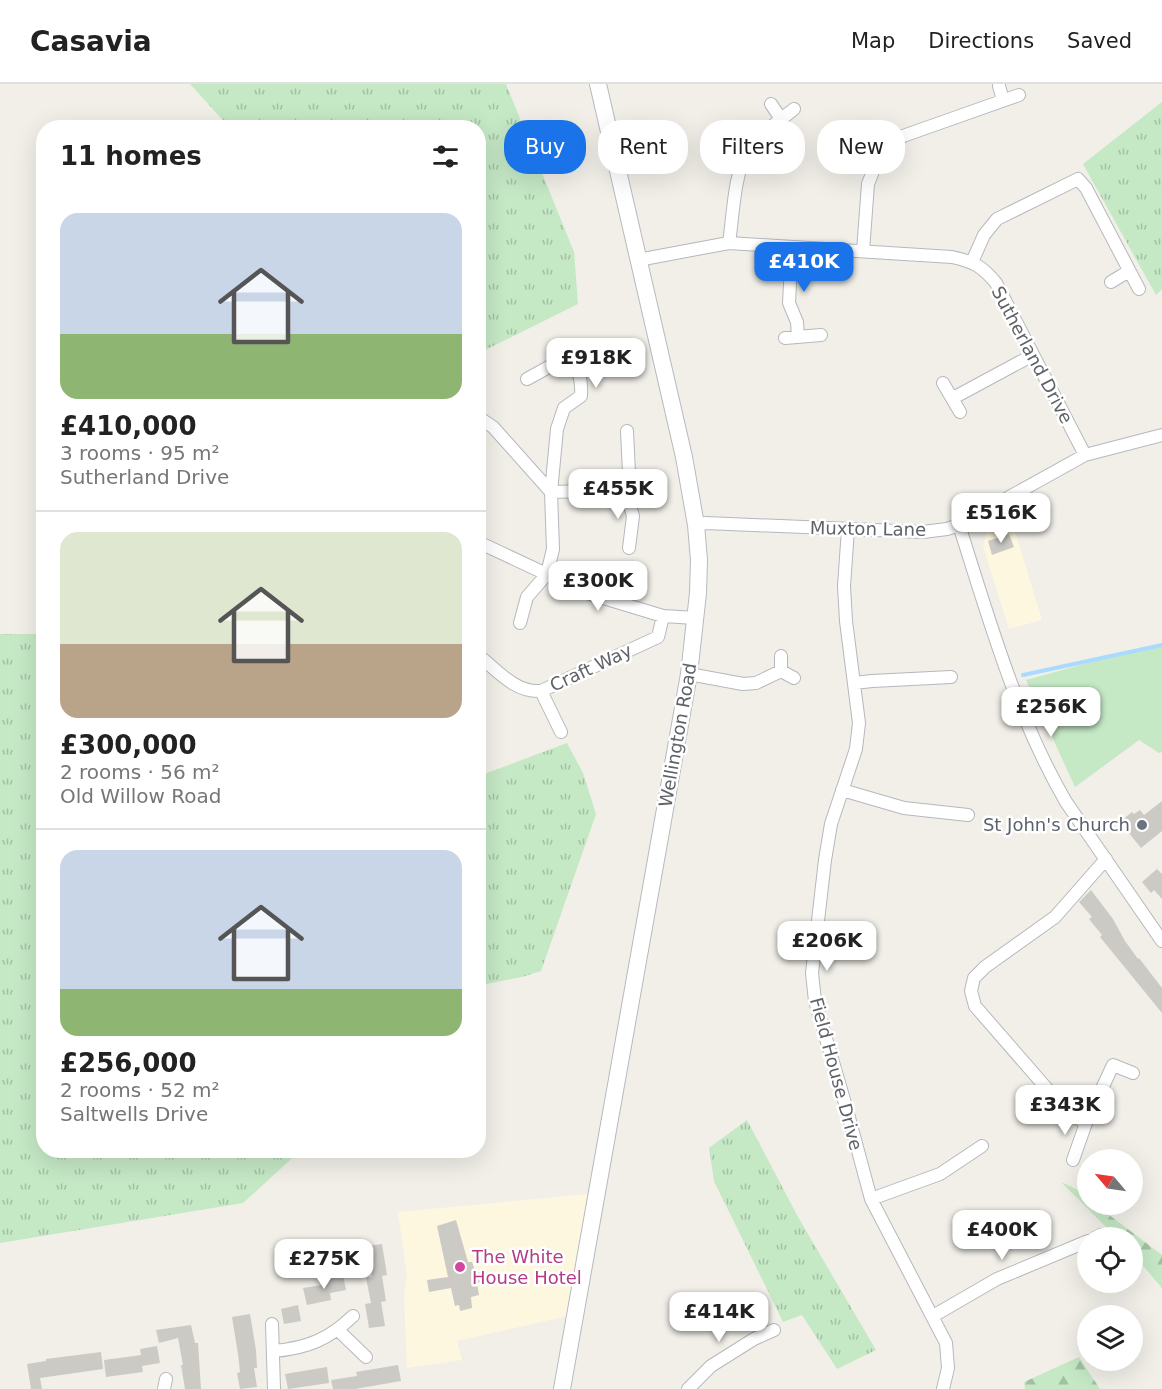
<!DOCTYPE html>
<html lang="en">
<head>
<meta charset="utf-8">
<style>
	:root { --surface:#fff; --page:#f2f2f2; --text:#222; --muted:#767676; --line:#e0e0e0; --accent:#1a73e8 }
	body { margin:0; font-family:"DejaVu Sans",sans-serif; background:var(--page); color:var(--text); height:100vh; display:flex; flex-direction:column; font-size:22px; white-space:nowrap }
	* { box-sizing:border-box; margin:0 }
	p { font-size:20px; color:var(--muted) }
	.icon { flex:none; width:33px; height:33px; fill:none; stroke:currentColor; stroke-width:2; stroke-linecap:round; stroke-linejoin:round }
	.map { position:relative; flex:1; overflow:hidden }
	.panel { position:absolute; left:36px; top:36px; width:450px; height:1038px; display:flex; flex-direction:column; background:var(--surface); border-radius:24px; box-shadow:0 6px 24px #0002 }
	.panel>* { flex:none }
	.banner { position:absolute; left:504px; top:36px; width:567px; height:54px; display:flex; gap:12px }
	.needle { width:39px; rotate:299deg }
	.controls { position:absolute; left:1077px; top:1065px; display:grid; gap:12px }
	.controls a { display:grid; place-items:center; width:66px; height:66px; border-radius:50%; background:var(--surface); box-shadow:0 6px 24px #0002; font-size:30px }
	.price { position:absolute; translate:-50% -51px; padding:0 14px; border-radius:12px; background:#fff; color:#222; font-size:20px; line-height:39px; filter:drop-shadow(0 2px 3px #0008) }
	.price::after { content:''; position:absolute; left:50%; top:36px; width:18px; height:14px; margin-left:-9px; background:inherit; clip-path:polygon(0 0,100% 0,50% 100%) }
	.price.current { background:var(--accent); color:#fff }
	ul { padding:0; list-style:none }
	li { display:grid; align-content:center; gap:12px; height:318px; padding:0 24px }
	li+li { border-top:2px solid var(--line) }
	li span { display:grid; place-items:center; height:186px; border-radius:18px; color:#555 }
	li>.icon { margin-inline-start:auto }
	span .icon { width:108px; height:108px; fill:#fffc; stroke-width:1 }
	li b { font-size:26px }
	h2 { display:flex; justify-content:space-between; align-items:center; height:72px; padding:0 24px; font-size:26px }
	.pill { padding:0 21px; border-radius:24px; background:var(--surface); box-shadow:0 6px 24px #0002; font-size:21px; line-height:54px }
	.pill.current { background:var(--accent); color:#fff }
	header { display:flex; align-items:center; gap:36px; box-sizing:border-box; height:84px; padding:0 30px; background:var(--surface); border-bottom:2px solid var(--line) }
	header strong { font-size:28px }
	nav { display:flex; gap:33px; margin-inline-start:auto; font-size:21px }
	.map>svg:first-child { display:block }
	.commercial { fill:#fef7e0 }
	.grass { fill:url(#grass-tufts) }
	.forest { fill:url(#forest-firs) }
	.park { fill:#c5e8c5 }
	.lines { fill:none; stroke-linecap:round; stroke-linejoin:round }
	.stream { stroke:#aadaff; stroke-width:4 }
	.building { fill:#cccac5 }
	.street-casing { stroke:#b5b8bc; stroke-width:14 }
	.secondary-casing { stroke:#b6babf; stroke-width:18 }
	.street { stroke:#fff; stroke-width:12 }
	.secondary { stroke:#fff; stroke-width:16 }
	.worship-dot { fill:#6b7280; stroke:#fff; stroke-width:2 }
	.hotel-dot { fill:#d1479c; stroke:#fff; stroke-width:2 }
	.labels { text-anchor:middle; stroke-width:5; stroke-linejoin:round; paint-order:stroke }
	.street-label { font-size:18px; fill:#5f6368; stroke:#fff }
	.worship-label { font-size:18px; fill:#5b616d; stroke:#fff; text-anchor:end }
	.hotel-label { font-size:18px; fill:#b23c85; stroke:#fff; text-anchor:start }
</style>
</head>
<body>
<header>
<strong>Casavia</strong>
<nav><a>Map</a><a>Directions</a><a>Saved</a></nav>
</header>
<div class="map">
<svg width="1162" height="1305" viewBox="0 0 1162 1305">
	<defs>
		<pattern id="grass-tufts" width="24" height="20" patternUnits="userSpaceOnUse" patternTransform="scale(1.5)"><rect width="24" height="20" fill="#c5e8c5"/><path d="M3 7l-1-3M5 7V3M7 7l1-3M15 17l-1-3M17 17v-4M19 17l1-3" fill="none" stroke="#a3c0a4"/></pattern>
		<pattern id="forest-firs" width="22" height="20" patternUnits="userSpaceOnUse" patternTransform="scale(1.5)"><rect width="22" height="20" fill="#c5e8c5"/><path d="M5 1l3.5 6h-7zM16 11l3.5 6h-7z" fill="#a3c0a4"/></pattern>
	</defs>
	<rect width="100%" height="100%" fill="#f1efe8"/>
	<path class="commercial" d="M1009,428L1042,536L1009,545L983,462L989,440Z
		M588,1110L567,1232L457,1257L462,1276L407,1284L404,1211L407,1191L398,1128Z"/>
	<path class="grass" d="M190,0H506L574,168L578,220L479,269L478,44L229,43Z
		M1162,18V205L1156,211L1083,80Z
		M0,550H43L44,1066L300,1067L243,1119L0,1159Z
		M567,659L583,689L596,730L541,887L522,893L486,900L478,869L479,692Z
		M747,1036L798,1133L876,1266L837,1285L802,1231L783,1238L714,1097L709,1064Z"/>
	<path class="forest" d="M1061,1098L1074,1104L1087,1114L1088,1120L1096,1121L1162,1171V1204L1133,1170L1132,1154L1116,1153Z
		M1079,1273L1100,1305H1025L1024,1298Z"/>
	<path class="park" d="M1162,561V668L1159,669L1139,656L1075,703L1026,596L1145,563Z"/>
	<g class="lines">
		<path class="stream" d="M1023,591L1162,561"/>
	</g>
	<path class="building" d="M1009,450L1014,463L992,471L988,457Z
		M1162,717V747L1141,764L1120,738L1132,728L1134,730L1140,726L1144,731Z
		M1157,785L1162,790V815L1154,806L1151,809L1142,798Z
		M1091,806L1113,835L1125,857L1138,875L1139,874L1162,904V929L1100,853L1102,851L1089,835L1092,833L1079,818Z
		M456,1136L468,1178H472L476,1189L481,1188L483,1198L477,1199L479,1211L471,1213L472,1224L460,1227L459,1221L455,1222L451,1204L429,1208L427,1196L448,1193L437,1142Z
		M382,1160L387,1191L382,1192L386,1217L381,1218L385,1242L369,1244L365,1220L371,1219L366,1194L372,1193L367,1162Z
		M343,1191L346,1206L330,1209L331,1216L307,1221L303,1204L328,1200L327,1194Z
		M298,1221L301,1237L284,1240L281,1225Z
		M250,1230L256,1266L257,1284H254L257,1303L240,1305L237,1289L240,1288L238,1270L232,1233Z
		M191,1241L195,1259H198L201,1305H185L181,1281H183L178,1254L159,1259L156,1246Z
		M157,1262L160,1279L142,1282L143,1288L106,1293L104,1276L141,1271L140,1265Z
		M101,1268L103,1285L40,1294L42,1305H31L27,1280L46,1277V1275Z
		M398,1281L401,1297L355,1305H333L331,1296L357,1292L356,1288Z
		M327,1283L329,1299L288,1305L285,1290Z"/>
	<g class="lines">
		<defs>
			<path id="street" d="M999,2L1003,16
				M771,20L781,35
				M729,159C733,133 734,88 748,67C759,50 778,38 794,25
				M792,163L789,219L797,238L798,253
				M863,167L868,100L875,82L885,67L903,52L1019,11
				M638,176L729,159L952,173C974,178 982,182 996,199L1085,371
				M972,178L984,151L997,135L1078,95L1086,104L1139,205
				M1111,198L1129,187
				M785,254L821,251
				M943,299L960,328
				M953,314L1033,271
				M478,333L493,343L551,408
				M627,347L629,389L625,406L633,432L629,464
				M551,408L625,406
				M696,441L706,439L923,448L947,445L959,441L1085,371L1162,351
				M959,441C989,535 1016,632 1066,718L1162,857
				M848,445L844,502L846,537L859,639L856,665L831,740L825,776L812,889L815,917L847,1026L871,1115L946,1259L948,1284L943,1305
				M478,458L587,509L663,532
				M520,539L527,513L547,490L553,465L551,408L557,345L564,324L581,312C582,297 579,281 565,274L527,295
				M478,571C497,586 515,609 541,607L658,553L663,532L696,534
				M781,587V572
				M689,590L743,600L756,599L781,587L794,594
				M854,599L872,597L951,593
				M541,607L561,648
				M842,706L904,724L968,731
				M1106,775L1055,833L985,883L974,894L971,907L975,922L1068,1029L1086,1039L1113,981L1133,989
				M1073,1076L1086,1039
				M871,1115L940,1090L982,1062
				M1095,1154L1101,1151
				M933,1232L997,1195L1088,1157
				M272,1240L274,1305
				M338,1246L366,1273
				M274,1267C308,1264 329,1255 353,1232
				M164,1305L166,1295
				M688,1305L711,1282L754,1255L774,1246"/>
			<path id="secondary" d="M562,1305L689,590L698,509L699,476L696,441L684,373L598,0"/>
		</defs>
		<use href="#street" class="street-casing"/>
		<use href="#secondary" class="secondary-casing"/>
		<use href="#street" class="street"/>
		<use href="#secondary" class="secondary"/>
	</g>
	<circle class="worship-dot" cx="1142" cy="741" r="6"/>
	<circle class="hotel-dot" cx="460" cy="1183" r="6"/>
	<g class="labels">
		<g class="street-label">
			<text transform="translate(1032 271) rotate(62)" y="6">Sutherland Drive</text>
			<text transform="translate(868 445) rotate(1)" y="6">Muxton Lane</text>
			<text transform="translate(591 584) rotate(-25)" y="6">Craft Way</text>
			<text transform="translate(678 651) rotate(-80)" y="6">Wellington Road</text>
			<text transform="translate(836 990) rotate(75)" y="6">Field House Drive</text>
		</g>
		<g class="worship-label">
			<text x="1130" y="747">St John's Church</text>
		</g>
		<g class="hotel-label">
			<text x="472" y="1179">The White<tspan x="472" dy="21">House Hotel</tspan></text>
		</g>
	</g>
</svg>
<div class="controls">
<a><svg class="needle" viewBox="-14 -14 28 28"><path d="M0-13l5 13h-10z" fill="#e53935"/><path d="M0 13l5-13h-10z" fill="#767676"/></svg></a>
<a><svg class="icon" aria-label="locate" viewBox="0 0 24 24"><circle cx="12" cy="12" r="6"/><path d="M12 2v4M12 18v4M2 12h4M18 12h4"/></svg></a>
<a><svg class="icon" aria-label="layers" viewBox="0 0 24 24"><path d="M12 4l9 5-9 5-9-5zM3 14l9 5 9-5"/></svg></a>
</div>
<b class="price current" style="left:804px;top:209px">£410K</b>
<b class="price" style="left:596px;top:305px">£918K</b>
<b class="price" style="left:618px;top:436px">£455K</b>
<b class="price" style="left:1001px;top:460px">£516K</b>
<b class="price" style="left:598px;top:528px">£300K</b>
<b class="price" style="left:1051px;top:654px">£256K</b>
<b class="price" style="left:827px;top:888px">£206K</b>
<b class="price" style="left:1065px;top:1052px">£343K</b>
<b class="price" style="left:1002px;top:1177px">£400K</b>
<b class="price" style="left:324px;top:1206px">£275K</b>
<b class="price" style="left:719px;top:1259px">£414K</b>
<div class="banner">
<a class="pill current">Buy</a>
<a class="pill">Rent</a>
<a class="pill">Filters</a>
<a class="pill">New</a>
</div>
<section class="panel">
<h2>11 homes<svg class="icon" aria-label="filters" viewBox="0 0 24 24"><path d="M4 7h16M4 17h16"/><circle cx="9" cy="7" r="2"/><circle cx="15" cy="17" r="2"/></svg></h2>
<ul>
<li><span style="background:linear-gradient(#c9d6e8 65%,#8fb573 0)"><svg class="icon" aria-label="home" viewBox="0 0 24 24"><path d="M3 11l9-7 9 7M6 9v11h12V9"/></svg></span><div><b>£410,000</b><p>3 rooms · 95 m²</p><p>Sutherland Drive</p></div></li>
<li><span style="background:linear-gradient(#dfe7d0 60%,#b9a48a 0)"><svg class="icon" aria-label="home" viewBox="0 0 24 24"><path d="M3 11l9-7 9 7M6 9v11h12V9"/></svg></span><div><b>£300,000</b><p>2 rooms · 56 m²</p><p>Old Willow Road</p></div></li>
<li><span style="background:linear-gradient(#c9d6e8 75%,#8fb573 0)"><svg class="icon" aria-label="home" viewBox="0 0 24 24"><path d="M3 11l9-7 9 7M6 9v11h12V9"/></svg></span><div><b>£256,000</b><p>2 rooms · 52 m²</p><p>Saltwells Drive</p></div></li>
</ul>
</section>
</div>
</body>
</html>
